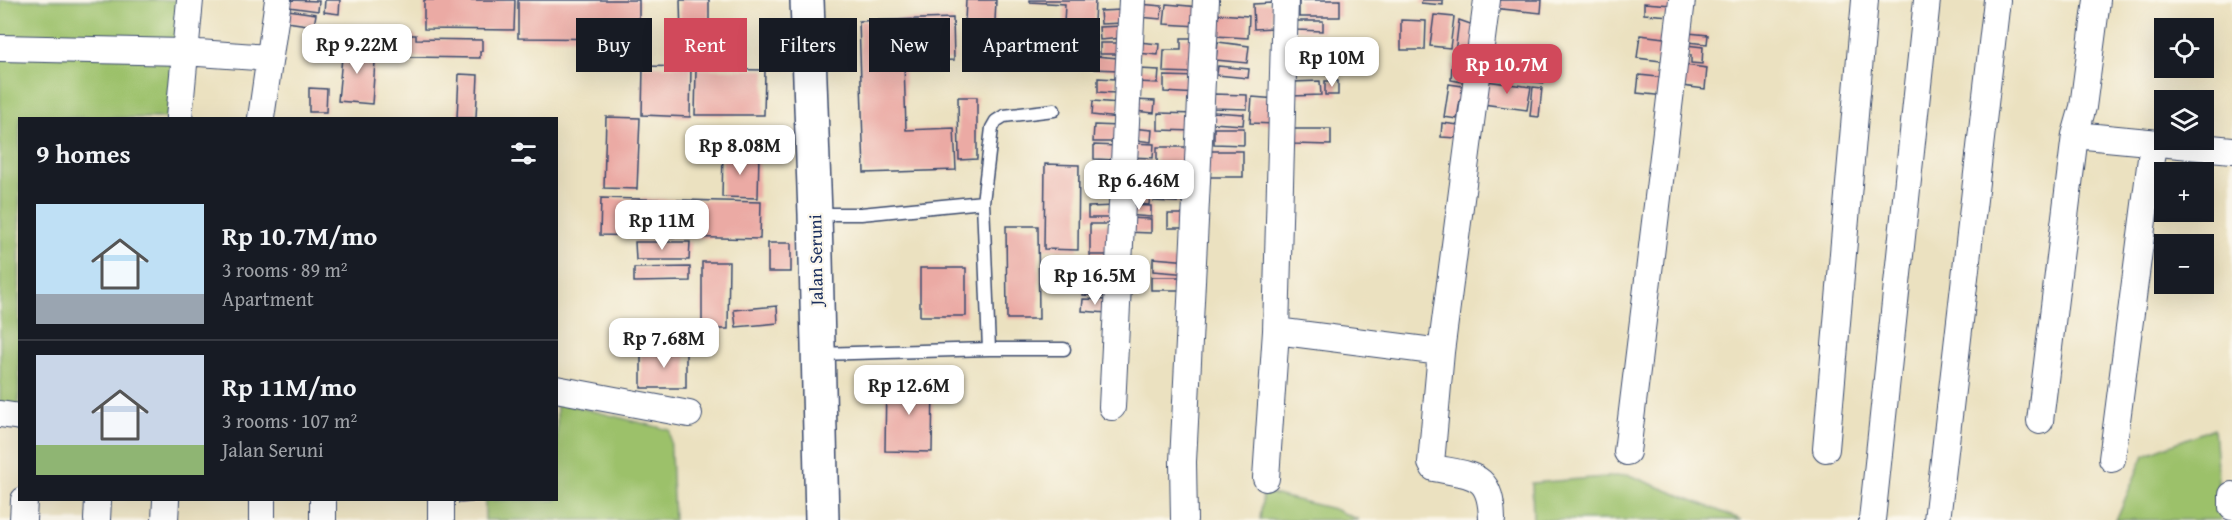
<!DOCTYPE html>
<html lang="en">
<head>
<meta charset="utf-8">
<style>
	:root { --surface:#171b24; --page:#242831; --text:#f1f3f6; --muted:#9ea1a6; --line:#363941; --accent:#d1495b }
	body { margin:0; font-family:"Gentium Book Plus",serif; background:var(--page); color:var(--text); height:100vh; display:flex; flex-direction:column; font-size:22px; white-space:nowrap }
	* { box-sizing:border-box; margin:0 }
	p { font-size:20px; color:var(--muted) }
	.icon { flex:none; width:33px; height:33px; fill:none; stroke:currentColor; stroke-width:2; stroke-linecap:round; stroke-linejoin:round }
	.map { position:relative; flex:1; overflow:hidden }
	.side { position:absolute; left:18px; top:117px; width:540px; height:384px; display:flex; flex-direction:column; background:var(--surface); border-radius:0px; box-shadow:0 6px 24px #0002 }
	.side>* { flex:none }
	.hud { position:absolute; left:576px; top:18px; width:570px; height:54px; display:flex; gap:12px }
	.tools { position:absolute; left:2154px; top:18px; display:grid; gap:12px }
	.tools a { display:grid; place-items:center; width:60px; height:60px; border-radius:0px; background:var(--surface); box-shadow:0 6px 24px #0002; font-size:30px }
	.price { position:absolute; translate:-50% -51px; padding:0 14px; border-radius:12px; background:#fff; color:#222; font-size:20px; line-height:39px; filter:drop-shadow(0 2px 3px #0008) }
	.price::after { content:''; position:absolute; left:50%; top:36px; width:18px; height:14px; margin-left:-9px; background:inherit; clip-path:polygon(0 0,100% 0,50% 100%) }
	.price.selected { background:var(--accent); color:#fff }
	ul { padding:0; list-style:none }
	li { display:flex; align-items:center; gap:18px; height:150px; padding:0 18px }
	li+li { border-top:2px solid var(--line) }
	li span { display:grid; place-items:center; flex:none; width:168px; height:120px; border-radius:0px; color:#555 }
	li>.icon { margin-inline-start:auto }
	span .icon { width:72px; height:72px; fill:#fffc; stroke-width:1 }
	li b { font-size:26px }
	h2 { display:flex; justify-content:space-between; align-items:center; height:72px; padding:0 18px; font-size:26px }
	.pill { padding:0 21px; border-radius:0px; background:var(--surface); box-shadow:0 6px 24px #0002; font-size:21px; line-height:54px }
	.pill.selected { background:var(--accent); color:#fff }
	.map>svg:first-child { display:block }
	.green { fill:#9cc16b; stroke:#5c7864; stroke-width:1.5 }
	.building { fill:#ebaaa4 }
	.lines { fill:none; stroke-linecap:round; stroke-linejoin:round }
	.lane-casing { stroke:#3a4a6d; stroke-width:15 }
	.street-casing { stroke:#3a4a6d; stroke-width:28 }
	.secondary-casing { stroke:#3a4a6d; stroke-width:36 }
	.lane { stroke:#fff; stroke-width:12 }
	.street { stroke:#fff; stroke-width:26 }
	.secondary { stroke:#fff; stroke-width:33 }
	.labels { text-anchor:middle; stroke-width:4.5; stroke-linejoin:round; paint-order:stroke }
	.street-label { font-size:18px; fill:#1b2f5e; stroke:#fbf7ec }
</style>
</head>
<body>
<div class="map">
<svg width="2232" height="520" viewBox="0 0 2232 520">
	<rect width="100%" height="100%" fill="#fbf7ec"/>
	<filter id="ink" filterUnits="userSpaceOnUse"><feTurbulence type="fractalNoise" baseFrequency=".0167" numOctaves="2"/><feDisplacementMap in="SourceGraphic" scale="12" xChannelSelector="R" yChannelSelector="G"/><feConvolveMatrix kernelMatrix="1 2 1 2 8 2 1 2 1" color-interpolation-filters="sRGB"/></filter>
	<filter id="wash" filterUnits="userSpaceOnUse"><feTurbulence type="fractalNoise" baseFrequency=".008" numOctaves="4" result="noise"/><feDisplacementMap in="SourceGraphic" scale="24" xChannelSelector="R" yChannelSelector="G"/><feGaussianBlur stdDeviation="1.35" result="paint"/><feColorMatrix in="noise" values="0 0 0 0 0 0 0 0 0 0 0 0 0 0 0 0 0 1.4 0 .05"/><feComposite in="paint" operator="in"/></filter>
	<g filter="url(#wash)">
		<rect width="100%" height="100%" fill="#ebe1c0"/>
		<path class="green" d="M0,0H178L168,118H20L19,413L0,409Z
			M557,402L670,430L674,520H485V500H556Z
			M2214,428L2221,520H2116L2144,455Z
			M1629,475L1742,520H1533L1532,483Z
			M1263,492L1334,509L1359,520H1260Z"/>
		<g id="blocks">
			<path class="building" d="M290,0L319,1L318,11L289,7Z
				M325,0H340L339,14L324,12Z
				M424,0H515L514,30L424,29Z
				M518,0H639V39L518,38Z
				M680,0H709V36L681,37Z
				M966,0H996L994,43L964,42Z
				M1030,0H1095L1093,46L1063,44L1065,4L1030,2Z
				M1299,0H1340V17H1299Z
				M1422,0H1443V5L1421,3Z
				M1494,0H1542L1541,13L1493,8Z
				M1272,3L1273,28L1254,29L1253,4Z
				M1644,3L1672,5L1671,16L1644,14Z
				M1139,4L1162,6L1161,19L1139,17Z
				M1166,4L1200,7L1198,26L1164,24Z
				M288,10L316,14L314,26L287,22Z
				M1122,10V23L1101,24L1100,11Z
				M1217,14L1249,16L1248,38L1216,36Z
				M1434,15L1454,17L1450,48L1430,46Z
				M953,18L954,60L904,62L906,130L954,128L956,170L864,173L859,21Z
				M1401,20L1426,21L1425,50H1401Z
				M1459,20L1479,27L1476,55L1455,53Z
				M1295,21H1323V31L1296,30Z
				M1122,26L1123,38L1100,40L1099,27Z
				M1688,33L1708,35L1707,44L1687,42Z
				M409,35H416V39L482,40V51H480V58L408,57Z
				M1640,35L1672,39L1669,62L1637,58Z
				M1181,38H1197L1196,73L1163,72L1164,50H1181Z
				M1299,39H1336L1337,55H1299Z
				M1138,42L1159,44L1158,55L1138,53Z
				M1218,42L1249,46L1247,63L1216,60Z
				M1100,43H1122V54H1100Z
				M1686,45L1703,47L1702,64L1691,63V55L1685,54Z
				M343,46L376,48L372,104L338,101Z
				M1492,51L1547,57L1544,83L1489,76Z
				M1095,56L1118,58V70L1094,69Z
				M1452,65L1467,68L1472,84L1451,80Z
				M1684,65L1707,68L1705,89L1682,86Z
				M643,66L691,67L690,117L642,115Z
				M1218,66L1249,69L1248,78L1217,75Z
				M696,69L765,70L764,115H695Z
				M1139,69L1159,70L1158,83L1138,82Z
				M459,74L478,75L476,118H457Z
				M1639,75L1667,78L1665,96L1637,93Z
				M1164,76L1199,77L1198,94L1164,92Z
				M1098,78L1116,79L1115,93L1098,92Z
				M1320,81L1321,95L1292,96V82Z
				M1325,81H1338V95H1325Z
				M1486,81L1531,87L1527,110L1483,104Z
				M1449,84L1469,87L1467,101L1460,100L1457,119L1444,117Z
				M1533,87L1542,88L1539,117L1530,116Z
				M309,88L327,89L326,112H309Z
				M1213,94L1247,95V109L1212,108Z
				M958,97H977V159L959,160Z
				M1252,97L1277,99L1275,124L1250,123Z
				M1134,100L1155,101L1154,113L1134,111Z
				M1093,101L1119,103L1118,118L1092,115Z
				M1213,112L1244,114L1243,125L1212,123Z
				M1158,113L1197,114L1196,131L1158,130Z
				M606,117L640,118L637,189L604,188Z
				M1442,123L1459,125L1458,138L1441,137Z
				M1094,125L1119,126L1118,142H1093Z
				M726,127L763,128L762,149L725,148Z
				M1130,128L1152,130L1151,142L1129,139Z
				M1214,128H1244V145L1214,144Z
				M1293,129H1331V145L1293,144Z
				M1130,143L1154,144L1153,158L1129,157Z
				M1094,145L1117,146L1116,160L1094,159Z
				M1157,147H1194V166H1157Z
				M1207,151H1243V177H1207Z
				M723,153L759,154L758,198L722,197Z
				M1130,160L1152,161L1151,174L1130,173Z
				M1095,162L1115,163L1114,188H1095Z
				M1045,164L1079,165L1078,250L1044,249Z
				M1127,175L1152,176V190L1127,189Z
				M1155,182L1193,184L1192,203L1154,201Z
				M1128,191L1150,192L1149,205L1128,203Z
				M601,198L761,202L760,239L600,235Z
				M1127,205L1151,206V217L1126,215Z
				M1115,206V218H1088V207Z
				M1168,214H1187V228H1168Z
				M1126,218L1151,219V233L1125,232Z
				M1090,224H1110L1111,255H1090Z
				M1006,226H1038L1039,319H1007Z
				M635,242H690L689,260H636Z
				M768,243H791V272H768Z
				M1153,258L1190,261L1189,274L1153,271Z
				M702,262H729L728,329H702Z
				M690,267V281L634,282V268Z
				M920,268H966V316H920Z
				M1087,270L1110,273L1109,284L1086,281Z
				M1151,277H1188V290H1151Z
				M1083,288L1107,289V297L1083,295Z
				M1083,299L1108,300L1107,313L1082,311Z
				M777,306L778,323L736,327L734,310Z
				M686,349V388H641V350Z
				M886,380L933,381L932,452L885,451Z
				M459,500H472V502L459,503Z"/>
		</g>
	</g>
	<g filter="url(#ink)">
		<use href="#blocks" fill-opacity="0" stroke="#3a4a6d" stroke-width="1.5"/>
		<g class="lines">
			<defs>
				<path id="lane" d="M983,202L989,349
					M817,214H861L983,202L992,128L996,121L1004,116L1054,110
					M819,354L989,349H1064"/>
				<path id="street" d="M1487,0L1441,352L1431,463L1434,468C1474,476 1491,473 1492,520
					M2097,0L2083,107L2075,135L2232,150
					M0,48L184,52L269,58
					M179,118L190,0
					M261,118L278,0
					M1276,331L1441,352
					M556,389L689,414
					M1112,407L1132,0
					M0,414L20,417
					M2040,421L2075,135
					M1826,449L1865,0
					M1627,452L1682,0
					M2112,459L2153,143
					M1266,478L1276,331L1285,0
					M2232,495V507
					M323,500V520
					M23,520L24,500
					M97,520L98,500
					M165,520L166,500
					M262,520V500
					M441,520V500
					M1184,520L1183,462L1206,0
					M1872,520L1927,0
					M1937,520L1997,0"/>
				<path id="secondary" d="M807,0L815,214L822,520"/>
			</defs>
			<use href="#lane" class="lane-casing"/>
			<use href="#street" class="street-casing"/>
			<use href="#secondary" class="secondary-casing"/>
			<use href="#lane" class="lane"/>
			<use href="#street" class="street"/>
			<use href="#secondary" class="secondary"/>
		</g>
	</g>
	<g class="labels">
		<g class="street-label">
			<text transform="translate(816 260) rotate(-91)" y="6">Jalan Seruni</text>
		</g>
	</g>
</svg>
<div class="tools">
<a><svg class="icon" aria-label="locate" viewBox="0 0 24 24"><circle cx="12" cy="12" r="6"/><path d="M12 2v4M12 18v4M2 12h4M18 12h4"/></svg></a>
<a><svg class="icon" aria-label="layers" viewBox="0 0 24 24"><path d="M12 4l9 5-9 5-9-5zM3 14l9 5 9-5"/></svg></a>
<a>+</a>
<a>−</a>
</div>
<b class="price" style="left:357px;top:75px">Rp 9.22M</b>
<b class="price" style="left:1332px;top:88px">Rp 10M</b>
<b class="price selected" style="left:1507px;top:95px">Rp 10.7M</b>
<b class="price" style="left:740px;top:176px">Rp 8.08M</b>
<b class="price" style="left:1139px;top:211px">Rp 6.46M</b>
<b class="price" style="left:662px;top:251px">Rp 11M</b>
<b class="price" style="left:1095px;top:306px">Rp 16.5M</b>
<b class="price" style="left:664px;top:369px">Rp 7.68M</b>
<b class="price" style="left:909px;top:416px">Rp 12.6M</b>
<div class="hud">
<a class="pill">Buy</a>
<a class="pill selected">Rent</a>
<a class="pill">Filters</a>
<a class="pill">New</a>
<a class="pill">Apartment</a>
</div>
<section class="side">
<h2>9 homes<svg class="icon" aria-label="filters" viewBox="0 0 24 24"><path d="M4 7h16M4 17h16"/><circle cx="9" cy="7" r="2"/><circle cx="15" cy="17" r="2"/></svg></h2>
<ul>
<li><span style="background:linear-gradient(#bfe0f5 75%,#9aa5b1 0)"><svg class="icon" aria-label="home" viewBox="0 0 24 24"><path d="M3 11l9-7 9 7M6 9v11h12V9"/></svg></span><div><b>Rp 10.7M/mo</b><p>3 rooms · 89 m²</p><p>Apartment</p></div></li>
<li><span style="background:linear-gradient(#c9d6e8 75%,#8fb573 0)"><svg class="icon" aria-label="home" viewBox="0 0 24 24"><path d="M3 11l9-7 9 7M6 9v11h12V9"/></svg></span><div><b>Rp 11M/mo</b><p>3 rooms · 107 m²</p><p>Jalan Seruni</p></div></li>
</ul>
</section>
</div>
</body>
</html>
